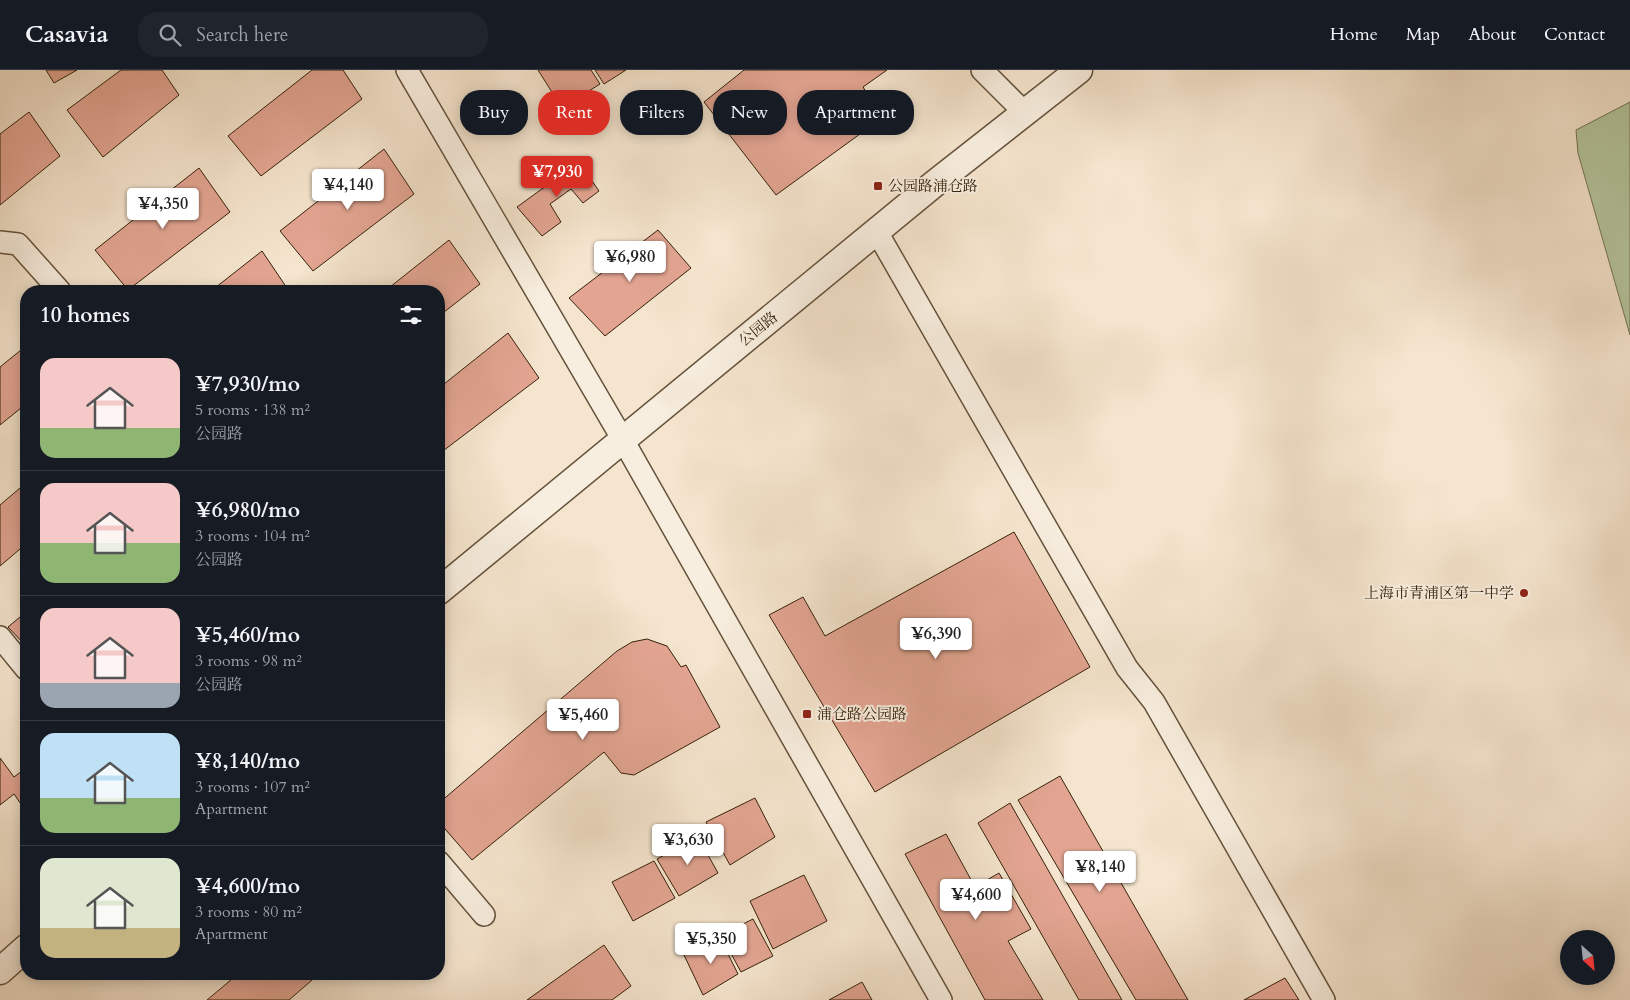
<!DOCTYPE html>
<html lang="en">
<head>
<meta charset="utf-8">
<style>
	:root { --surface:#171b24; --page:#20242c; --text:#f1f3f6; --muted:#9ea1a6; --line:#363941; --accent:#d93025 }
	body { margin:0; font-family:Cardo,"Noto Serif SC",serif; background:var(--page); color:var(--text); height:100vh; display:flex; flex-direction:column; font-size:19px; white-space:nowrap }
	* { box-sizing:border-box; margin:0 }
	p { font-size:16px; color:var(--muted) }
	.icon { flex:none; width:28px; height:28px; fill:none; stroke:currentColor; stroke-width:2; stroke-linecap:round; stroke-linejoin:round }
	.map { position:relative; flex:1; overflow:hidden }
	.drawer { position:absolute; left:20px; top:215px; width:425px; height:695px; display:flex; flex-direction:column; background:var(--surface); border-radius:20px; box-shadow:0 2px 12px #0003 }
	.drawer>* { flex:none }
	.hud { position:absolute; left:460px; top:20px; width:475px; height:45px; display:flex; gap:10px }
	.needle { width:32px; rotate:153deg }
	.buttons { position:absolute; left:1560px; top:860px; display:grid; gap:10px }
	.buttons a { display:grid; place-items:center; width:55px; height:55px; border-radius:50%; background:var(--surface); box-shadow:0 2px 12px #0003; font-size:25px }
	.price { position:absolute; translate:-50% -42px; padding:0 11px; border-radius:5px; background:#fff; color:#222; font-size:16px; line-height:32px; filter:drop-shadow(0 1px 2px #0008) }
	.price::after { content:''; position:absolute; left:50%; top:30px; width:15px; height:11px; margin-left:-8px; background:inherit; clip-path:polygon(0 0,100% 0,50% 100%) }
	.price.active { background:var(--accent); color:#fff }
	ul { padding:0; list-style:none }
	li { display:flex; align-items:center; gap:15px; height:125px; padding:0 20px }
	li+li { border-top:1px solid var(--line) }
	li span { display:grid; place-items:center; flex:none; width:140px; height:100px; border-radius:15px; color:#555 }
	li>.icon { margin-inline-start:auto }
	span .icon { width:60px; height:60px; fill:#fffc; stroke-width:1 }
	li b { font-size:21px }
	h2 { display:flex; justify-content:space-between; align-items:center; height:60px; padding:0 20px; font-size:21px }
	.pill { padding:0 18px; border-radius:20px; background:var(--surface); box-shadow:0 2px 12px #0003; font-size:18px; line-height:45px }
	.pill.active { background:var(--accent); color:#fff }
	header { display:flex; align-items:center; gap:30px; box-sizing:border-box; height:70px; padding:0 25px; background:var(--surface); border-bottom:1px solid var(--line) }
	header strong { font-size:24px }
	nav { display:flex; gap:28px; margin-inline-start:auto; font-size:18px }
	.search { width:350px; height:45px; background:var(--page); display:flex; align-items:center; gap:12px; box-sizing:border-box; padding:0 18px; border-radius:20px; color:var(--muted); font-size:19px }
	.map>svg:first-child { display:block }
	.garden { fill:#b5c69e; stroke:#757454 }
	.building { fill:#e3a592; stroke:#35210a }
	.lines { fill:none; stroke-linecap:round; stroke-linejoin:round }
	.minor-casing { stroke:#65523b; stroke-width:24 }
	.tertiary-casing { stroke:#65523b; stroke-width:29 }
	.minor { stroke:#f8eedf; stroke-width:21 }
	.tertiary { stroke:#f8eedf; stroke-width:26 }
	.poi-dot { fill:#8f2418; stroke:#f8eedf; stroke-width:2 }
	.labels { text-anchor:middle; stroke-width:4; stroke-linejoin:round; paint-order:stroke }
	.poi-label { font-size:15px; fill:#35210a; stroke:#f8eedf; text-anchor:start }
	.street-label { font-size:15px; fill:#35210a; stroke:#f8eedf }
</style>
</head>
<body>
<header>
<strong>Casavia</strong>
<div class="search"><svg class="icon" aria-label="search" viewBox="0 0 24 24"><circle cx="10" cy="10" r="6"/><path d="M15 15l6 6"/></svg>Search here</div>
<nav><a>Home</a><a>Map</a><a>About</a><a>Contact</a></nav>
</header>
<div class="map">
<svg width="1630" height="930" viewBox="0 0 1630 930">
	<rect width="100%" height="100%" fill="#f5e5ce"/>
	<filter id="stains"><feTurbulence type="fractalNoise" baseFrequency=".004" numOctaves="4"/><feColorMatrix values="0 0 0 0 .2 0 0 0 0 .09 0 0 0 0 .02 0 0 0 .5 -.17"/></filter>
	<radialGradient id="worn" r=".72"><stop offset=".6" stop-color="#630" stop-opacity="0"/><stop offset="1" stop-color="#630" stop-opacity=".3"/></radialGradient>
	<path class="garden" d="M1630,32V265L1578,83L1576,60Z"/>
	<path class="building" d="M46,0H77L54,13Z
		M121,0H162L179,25L103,87L67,40Z
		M312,0H343L362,29L261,106L228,66Z
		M538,0H591L600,14L562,38Z
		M595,0H626L604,14Z
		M744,0H887L863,17L882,48L776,125L704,32Z
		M29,42L60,86L0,135V64Z
		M384,79L414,124L313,201L280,161Z
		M579,92L599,121L583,133L571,119L550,134L561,152L542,166L517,137Z
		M199,98L230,142L128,220L95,180Z
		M658,160L691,198L605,266L569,228Z
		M449,170L480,214L439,246V221H385Z
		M262,181L289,221H211Z
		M508,263L539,308L439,384V318Z
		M21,280L26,287V334L0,355V297Z
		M26,413V474L0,496V435Z
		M1014,462L1090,597L875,722L769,545L803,527L825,566Z
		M26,542V576L8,557Z
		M647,569L667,576L681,597L686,595L720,657L634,705L621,703L604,682L472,790L439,752V733L617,581L632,572Z
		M0,688L14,707L26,698V735L23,737L14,724L0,735Z
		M1060,706L1188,930H1136L1018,730Z
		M755,728L775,767L730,795L706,752Z
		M1010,733L1122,930H1079L978,753Z
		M946,764L975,817L999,803L1031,859L1008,871L1043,930H985L905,784Z
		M698,767L718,803L679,826L657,789Z
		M654,791L675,828L633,851L612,812Z
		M804,805L827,851L773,879L750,831Z
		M753,849L773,886L741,902L721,865Z
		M719,866L738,904L703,925L684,885Z
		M604,875L631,916L612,930H527Z
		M238,904H319L289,930H207Z
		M1285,908L1299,930H1244Z
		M862,912L872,930H829Z"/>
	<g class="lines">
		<defs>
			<path id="minor" d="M407,0L623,370L941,930
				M982,0L1025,43
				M877,162L1127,598L1154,632L1324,930
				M0,172L18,174L60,221
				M0,567L26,599
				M439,792L484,845"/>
			<path id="tertiary" d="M439,521L934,114L1079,0
				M0,901L26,878"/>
		</defs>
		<use href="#minor" class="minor-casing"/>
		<use href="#tertiary" class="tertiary-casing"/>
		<use href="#minor" class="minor"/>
		<use href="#tertiary" class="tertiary"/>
	</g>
	<g class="poi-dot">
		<rect x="873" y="111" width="10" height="10" rx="2.5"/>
		<circle cx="1524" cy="523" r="5"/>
		<rect x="802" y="639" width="10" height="10" rx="2.5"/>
	</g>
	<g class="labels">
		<g class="poi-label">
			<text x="888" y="121">公园路浦仓路</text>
			<text x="1514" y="528" text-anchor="end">上海市青浦区第一中学</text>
			<text x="817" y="649">浦仓路公园路</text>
		</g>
		<g class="street-label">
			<text transform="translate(758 259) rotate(-39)" y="5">公园路</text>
		</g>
	</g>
	<rect width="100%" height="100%" filter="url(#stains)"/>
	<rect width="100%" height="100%" fill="url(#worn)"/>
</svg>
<div class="buttons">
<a><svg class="needle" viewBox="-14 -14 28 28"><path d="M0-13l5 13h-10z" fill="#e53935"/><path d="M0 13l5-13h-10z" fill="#9ea1a6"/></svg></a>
</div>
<b class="price active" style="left:557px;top:128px">¥7,930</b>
<b class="price" style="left:348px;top:141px">¥4,140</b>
<b class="price" style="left:163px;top:160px">¥4,350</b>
<b class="price" style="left:630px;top:213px">¥6,980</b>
<b class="price" style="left:936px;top:590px">¥6,390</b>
<b class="price" style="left:583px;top:671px">¥5,460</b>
<b class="price" style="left:688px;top:796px">¥3,630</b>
<b class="price" style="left:1100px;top:823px">¥8,140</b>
<b class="price" style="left:976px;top:851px">¥4,600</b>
<b class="price" style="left:711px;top:895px">¥5,350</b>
<div class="hud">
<a class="pill">Buy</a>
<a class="pill active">Rent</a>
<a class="pill">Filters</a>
<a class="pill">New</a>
<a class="pill">Apartment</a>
</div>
<section class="drawer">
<h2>10 homes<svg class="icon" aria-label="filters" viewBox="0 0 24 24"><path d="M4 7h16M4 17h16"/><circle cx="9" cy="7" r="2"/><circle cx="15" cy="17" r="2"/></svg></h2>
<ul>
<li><span style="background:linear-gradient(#f6c9c9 70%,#8fb573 0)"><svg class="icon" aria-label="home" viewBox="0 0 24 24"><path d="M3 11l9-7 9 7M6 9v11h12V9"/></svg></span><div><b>¥7,930/mo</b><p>5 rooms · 138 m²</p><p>公园路</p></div></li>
<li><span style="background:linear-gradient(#f6c9c9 60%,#8fb573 0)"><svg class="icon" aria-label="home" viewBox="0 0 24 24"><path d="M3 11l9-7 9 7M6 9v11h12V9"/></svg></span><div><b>¥6,980/mo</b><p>3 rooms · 104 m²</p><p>公园路</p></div></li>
<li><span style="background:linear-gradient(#f6c9c9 75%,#9aa5b1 0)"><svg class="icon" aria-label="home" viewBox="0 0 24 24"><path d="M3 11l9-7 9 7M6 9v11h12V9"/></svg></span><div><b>¥5,460/mo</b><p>3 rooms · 98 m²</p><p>公园路</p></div></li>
<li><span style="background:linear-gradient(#bfe0f5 65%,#8fb573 0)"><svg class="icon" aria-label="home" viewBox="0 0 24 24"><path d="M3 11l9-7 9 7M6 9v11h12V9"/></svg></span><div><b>¥8,140/mo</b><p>3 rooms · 107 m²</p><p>Apartment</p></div></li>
<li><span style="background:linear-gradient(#dfe7d0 70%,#c2b280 0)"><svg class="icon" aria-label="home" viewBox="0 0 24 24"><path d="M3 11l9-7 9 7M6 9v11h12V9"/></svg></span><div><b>¥4,600/mo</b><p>3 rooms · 80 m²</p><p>Apartment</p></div></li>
</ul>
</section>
</div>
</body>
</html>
